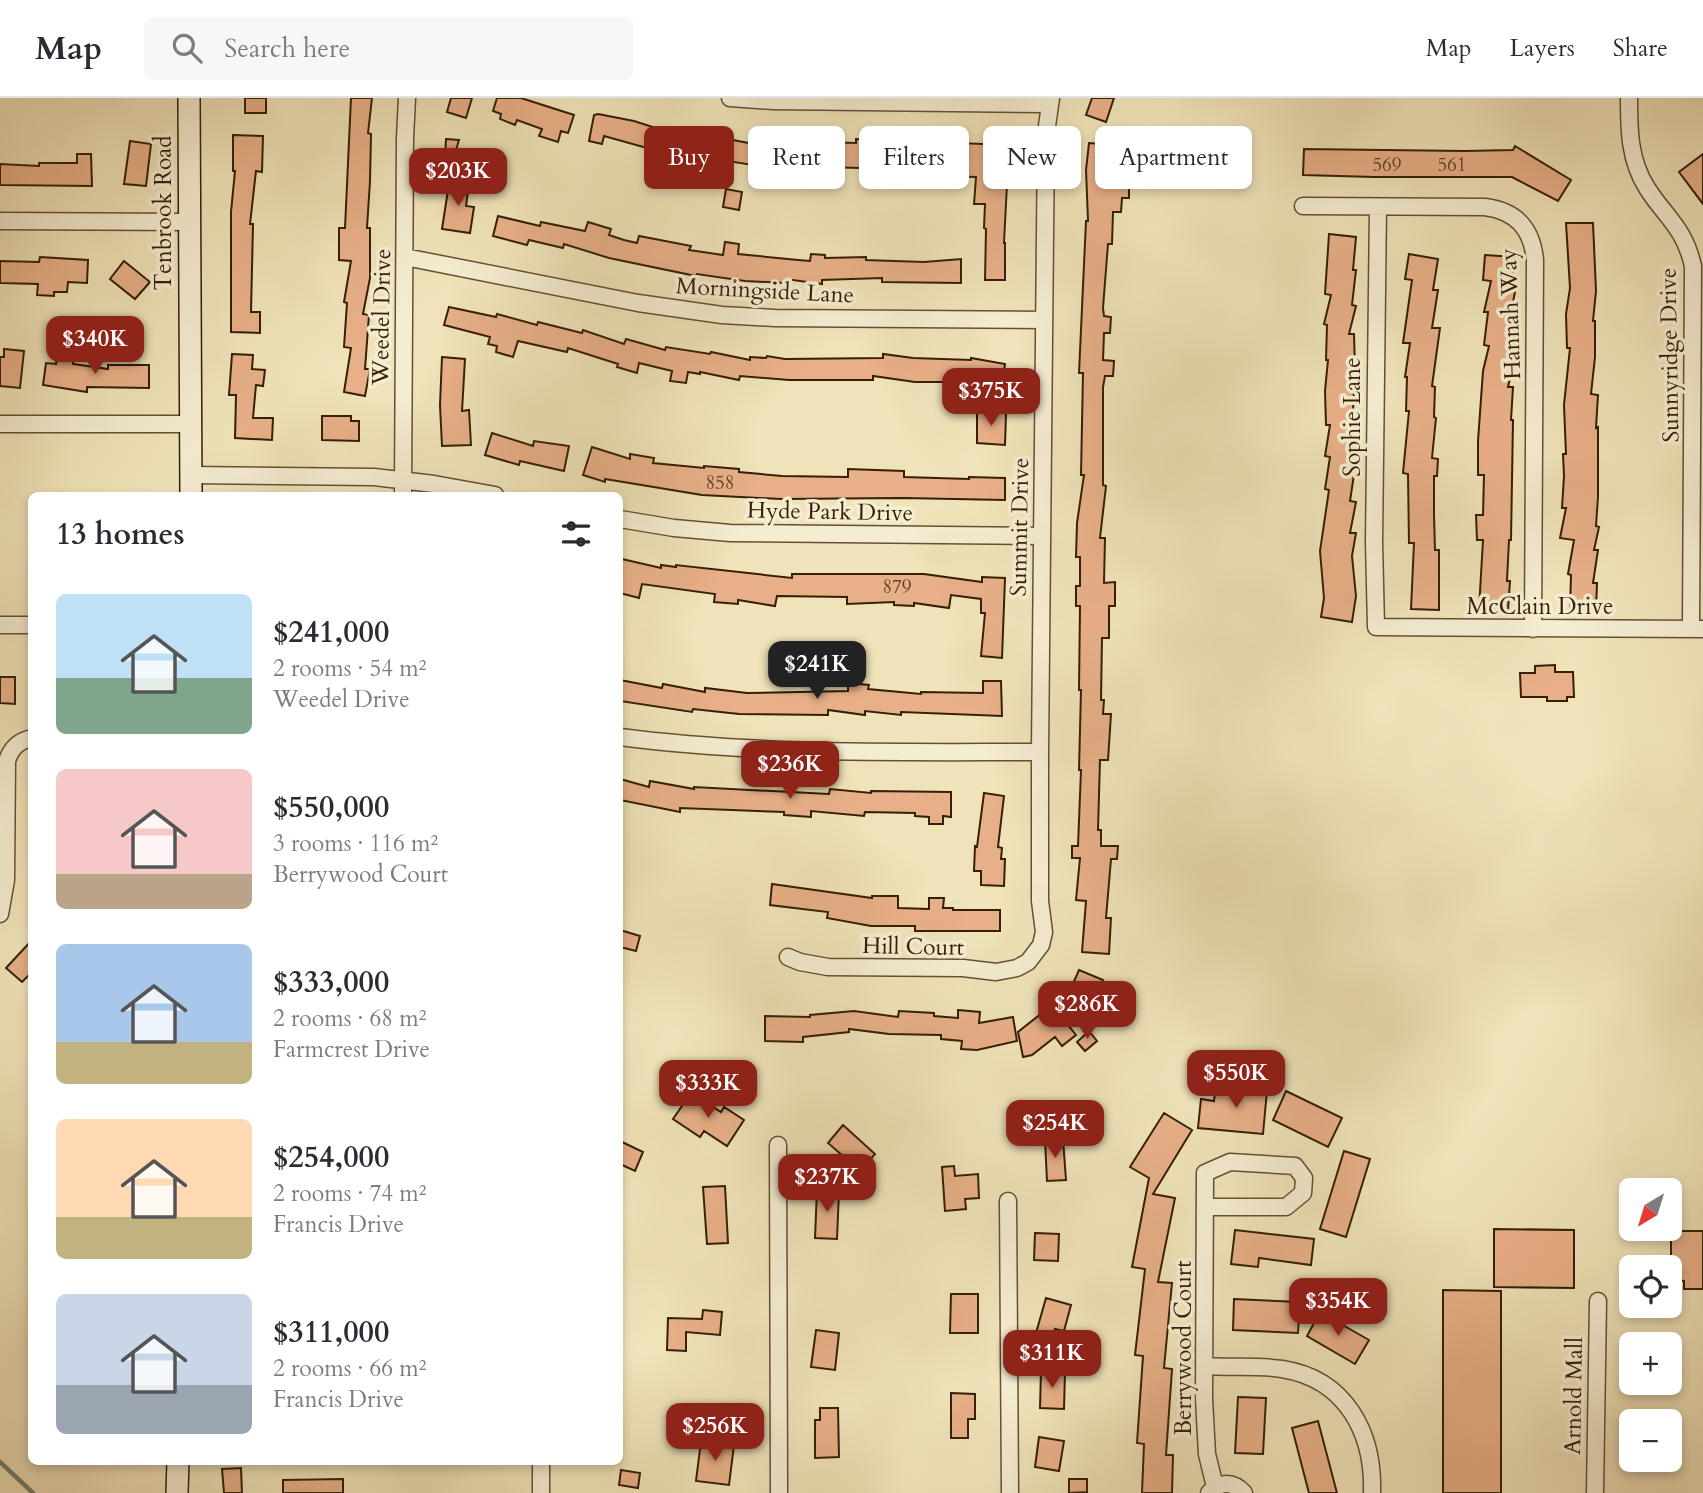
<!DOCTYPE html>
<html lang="en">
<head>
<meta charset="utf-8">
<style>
	:root { --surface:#fff; --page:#f7f7f7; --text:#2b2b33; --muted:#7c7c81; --line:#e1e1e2; --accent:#8f2418 }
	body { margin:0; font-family:Cardo,serif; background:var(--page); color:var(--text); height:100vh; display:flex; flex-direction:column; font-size:26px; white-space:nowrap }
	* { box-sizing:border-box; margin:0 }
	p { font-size:23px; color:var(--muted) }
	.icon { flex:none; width:38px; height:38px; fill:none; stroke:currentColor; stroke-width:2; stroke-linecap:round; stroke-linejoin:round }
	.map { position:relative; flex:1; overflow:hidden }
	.sheet { position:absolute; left:28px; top:394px; width:595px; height:973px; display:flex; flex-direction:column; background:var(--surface); border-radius:10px; box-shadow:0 4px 10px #0003 }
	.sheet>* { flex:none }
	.top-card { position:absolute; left:644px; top:28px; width:665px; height:63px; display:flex; gap:14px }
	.needle { width:46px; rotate:218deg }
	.buttons { position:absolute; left:1619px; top:1080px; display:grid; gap:14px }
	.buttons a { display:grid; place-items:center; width:63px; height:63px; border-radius:10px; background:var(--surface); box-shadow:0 4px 10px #0003; font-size:35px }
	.price { position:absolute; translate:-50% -60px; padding:0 16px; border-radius:14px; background:var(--accent); color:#fff; font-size:23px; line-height:46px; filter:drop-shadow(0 2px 4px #0008) }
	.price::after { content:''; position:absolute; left:50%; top:42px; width:21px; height:16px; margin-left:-10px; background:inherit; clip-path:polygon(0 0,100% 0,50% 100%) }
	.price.selected { background:#222; color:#fff }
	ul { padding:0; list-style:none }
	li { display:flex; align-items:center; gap:21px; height:175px; padding:0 28px }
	li span { display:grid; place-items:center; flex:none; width:196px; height:140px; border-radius:10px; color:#555 }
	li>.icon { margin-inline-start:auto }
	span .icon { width:84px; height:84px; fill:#fffc; stroke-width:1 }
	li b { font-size:30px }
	h2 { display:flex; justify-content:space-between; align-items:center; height:84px; padding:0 28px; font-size:30px }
	.chip { padding:0 24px; border-radius:10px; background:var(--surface); box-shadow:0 4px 10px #0003; font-size:24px; line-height:63px }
	.chip.selected { background:var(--accent); color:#fff }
	header { display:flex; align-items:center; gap:42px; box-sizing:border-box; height:98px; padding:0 35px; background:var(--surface); border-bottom:2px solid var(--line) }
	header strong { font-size:33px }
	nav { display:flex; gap:38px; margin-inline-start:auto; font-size:24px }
	.search { width:490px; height:63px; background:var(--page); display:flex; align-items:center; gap:18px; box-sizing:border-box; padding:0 24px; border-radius:10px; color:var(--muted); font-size:26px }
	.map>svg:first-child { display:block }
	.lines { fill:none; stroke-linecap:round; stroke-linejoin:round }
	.stream { stroke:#727e6d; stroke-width:4.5 }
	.building { fill:#e8b088; stroke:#351f06; stroke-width:2 }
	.street-casing { stroke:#645033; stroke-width:19 }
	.secondary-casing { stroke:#351f06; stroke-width:24 }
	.street { stroke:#f5edd2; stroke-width:16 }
	.secondary { stroke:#f5edd2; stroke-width:21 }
	.labels { text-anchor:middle; stroke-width:7; stroke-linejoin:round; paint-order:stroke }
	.number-label { font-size:19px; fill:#624326 }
	.street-label { font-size:23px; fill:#351f06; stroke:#f5edd2 }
</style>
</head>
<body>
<header>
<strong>Map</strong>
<div class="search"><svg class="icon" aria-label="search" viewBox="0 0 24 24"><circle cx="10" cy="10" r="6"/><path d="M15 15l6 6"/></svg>Search here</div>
<nav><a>Map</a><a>Layers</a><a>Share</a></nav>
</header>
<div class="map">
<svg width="1703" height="1395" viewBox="0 0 1703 1395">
	<rect width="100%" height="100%" fill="#f0e3b9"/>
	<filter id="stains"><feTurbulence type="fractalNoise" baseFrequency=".00286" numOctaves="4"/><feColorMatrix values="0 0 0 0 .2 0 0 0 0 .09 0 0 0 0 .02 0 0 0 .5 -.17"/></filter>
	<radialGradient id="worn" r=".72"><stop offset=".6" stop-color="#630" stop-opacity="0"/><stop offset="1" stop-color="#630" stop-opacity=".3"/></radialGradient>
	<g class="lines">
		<path class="stream" d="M0,1364L33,1395"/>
	</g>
	<path class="building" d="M245,0H266V15H245Z
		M351,0H372L368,35L371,36L370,83L367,130H370V180L363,216L369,217L365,271H370L365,298L344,294L351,250L344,249L347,205L344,204L351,163L339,162V130H345Z
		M451,0H472L466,20L447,14Z
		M497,0H521L574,17L568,35L561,33L558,44L539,38L542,31L517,22L515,27L500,21L501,16L493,13Z
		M1092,0H1114L1106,24L1086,17Z
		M598,16L634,23L668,34L669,30L754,46V42L856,45V41L1009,47L1004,145H1005V182H985L986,131L984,130L985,106H974L976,79L898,77V71L824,69V64L789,62V73L753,72V67L647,50L604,38L602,46L589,43L594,17Z
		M233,37L263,38L262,74L256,73L250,126H253L251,214H260V235L231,234V114L235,73H233Z
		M446,41L459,42L448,79L444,78Z
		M130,43L151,46L146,88L124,86Z
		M1089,45L1111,47L1108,83H1129V100H1122L1121,114H1113L1112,146H1108L1103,210L1104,218L1111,219L1110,235H1104L1103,262L1114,263L1113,278H1105L1103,289V387L1106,388L1100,440H1105L1104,485L1115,484V508H1109V540H1102L1101,602H1104L1103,616H1111L1108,662H1100L1098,732H1101V748H1118L1117,761H1111L1106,820H1111L1109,856L1082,854L1086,803L1076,802L1080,760H1072V748H1078L1081,672H1079L1081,592H1079L1080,508H1076V488H1080V459H1076L1077,425L1084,377H1081L1083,275H1079L1086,123H1088L1086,72Z
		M1515,48L1571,82L1558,103L1512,79H1374L1303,77L1304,51L1465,53L1513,52Z
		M77,56H91L92,88L0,87V66L39,68V65H77Z
		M1703,56V106L1679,74Z
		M450,79L469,85L466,108L474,109L470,135L442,131Z
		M726,91L742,94L739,112L723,109Z
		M498,118L540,128L541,124L585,133L588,124L611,131L609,137L624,142L637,145L639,138L691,148L689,152L723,157L725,144L739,146L738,156L798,162L810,163L811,156L825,157V160L866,159V162L924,164L961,161V185L882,184V180L822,182V186L786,181L785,185L745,183L697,176L696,178L609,160L564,146L563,150L529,142L527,147L493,138Z
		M1566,125H1593L1596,193L1593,223H1595V259L1591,296L1598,297L1596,330L1598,329V399L1596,428L1599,429L1594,452H1598L1593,485H1597L1596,512L1570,511L1571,477L1568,476L1574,442L1560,440L1566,410H1562L1564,378L1563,356H1566L1564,307L1570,250H1567L1566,216L1570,190Z
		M1329,136L1356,139L1353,172H1356L1352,207L1356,208L1349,236H1354L1355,270L1352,334H1356L1350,369L1355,370L1350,403L1356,404L1350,435H1356L1352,458L1356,498L1352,524L1321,519L1324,500L1320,453L1329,392L1325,391L1330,359L1325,358L1330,327H1326L1325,293L1328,262H1326L1327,227L1324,226L1331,197L1325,196Z
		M1409,156L1438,161L1433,192H1438L1432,230H1440L1432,288L1435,289L1434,319L1436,320L1432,360L1438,361L1437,378H1434V417L1435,452H1439V512L1411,511L1414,445H1409L1408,376L1403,375L1409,313H1406L1407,279H1405L1410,245H1403L1412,182L1405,181Z
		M1485,157L1514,159L1511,193L1515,194L1509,224L1514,225L1510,258L1515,260L1508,289H1513L1511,322H1513L1511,442H1509L1507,483H1510L1508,512L1479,511L1483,442H1477L1476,417H1483L1484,377H1478V343L1483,273L1489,248L1484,247L1488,214H1484L1491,183L1483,182Z
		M40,159L88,162L87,185L68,184L67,194H54V198L37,197L38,186L0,185V163L39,164Z
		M124,163L150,184L135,201L110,181Z
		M449,209L496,219L497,216L537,227L538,224L582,235L583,232L624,246L626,241L665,252L666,249L710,256L711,254L750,262V259L766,260L767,258L785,261L883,260V256L913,260L971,262V260L1005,266L1002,287L959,279L958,284H915L873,278V282H789L740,278L739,282L700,274V276L688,274L686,285L670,283L672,273L639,265L637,275L617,269L618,266L568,250L567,254L518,243L513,259L496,254L497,248L488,246L490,239L444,227Z
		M4,251L24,253L20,290L0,288V259H4Z
		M232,256L253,257L252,271L265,272L263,288L256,287L253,320H273L272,342L235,340L236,297H229Z
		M57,259L73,261V266L108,271V267H149V290L87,289V294L43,287L46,265L56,266Z
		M442,259L465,261L462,313L469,312L471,347L442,348L440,307Z
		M977,314L1006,315L1005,347L977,345Z
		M322,318H351V323H359V343L322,342Z
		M492,335L533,348L534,343L569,348L564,373L520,363L519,367L485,357Z
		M592,349L630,361V356L654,360L653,365L704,370V368L739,371V374L782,378L848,379V371L904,373V379L969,381V379L1005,380V402L903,400L781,401L702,397L605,381V384L583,377Z
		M622,461L661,470V467L676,469V467L792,480V476H924L982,484V479L1005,480L1002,560L981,558L985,515H981V501L951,497L949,510L914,505V508L894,507V504L847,506V499L777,498L775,508L738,502V506L714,504L715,496L642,486L639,500L620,495Z
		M1555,567V574H1573L1574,599H1567V603H1547V599H1521L1520,575H1535V568Z
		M0,579H15V606L0,605Z
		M620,582L662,590L663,586L705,594V590L747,595L848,593V585L869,587L868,591L921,596V594L983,595V583H1001L1002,618L901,614V617L865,613V617L828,612V617L739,616L693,611L692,614L620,603Z
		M620,681L649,689L650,683L694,691V689L829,696L830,691L871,695V693L951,694V719L943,718V726H929V719L915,718V715L865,714L864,718L811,713V719L784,717V714L680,710V714L620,702Z
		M984,695L1004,698L998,749L1002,750L1001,761H1005L1004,788L981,787V773H974L975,748L977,749Z
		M772,786L872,800V798H898V810L929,811V800H944L943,810H953V812H1000V833H915V828H871L827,820L828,814L770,807Z
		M620,832L640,838L636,853L620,849Z
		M32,842V874L22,884L6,870Z
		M1079,872L1103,882L1092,907L1068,897Z
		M1052,907L1076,937L1062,948L1055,939L1032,957L1023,959L1018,934Z
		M958,912L980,914L979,925L1013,919L1017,943L977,952L961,951L962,943L941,941V937L889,936L849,931V934L803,939V944L765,943V918L810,919V917L854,913L898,919L899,913L934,915V918L958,920Z
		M1089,933L1097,943L1085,953L1077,944Z
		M1251,980L1268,982L1263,1036L1198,1030L1201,1001L1214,1003L1215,994L1250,997Z
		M1286,993L1342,1020L1328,1049L1273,1022Z
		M691,995L721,1014L724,1009L744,1022L727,1048L704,1033L700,1039L673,1021Z
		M1164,1015L1192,1032L1153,1096L1175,1100L1158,1184L1172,1185L1164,1270L1172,1271L1166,1357H1173L1172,1395H1142L1144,1346L1137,1345L1143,1258L1135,1257L1145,1171L1132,1169L1149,1080L1130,1069Z
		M843,1027L875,1056L860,1073L828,1045Z
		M1063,1041L1066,1082L1047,1083L1045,1042Z
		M620,1043L643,1054L635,1073L620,1066Z
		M1344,1053L1370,1061L1346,1139L1320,1131Z
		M954,1068L955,1078L978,1076L979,1100L965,1101L966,1111L945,1113L942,1069Z
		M725,1088L728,1145L707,1146L703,1089Z
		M817,1092L839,1093L837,1141L815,1140Z
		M1494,1131L1574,1132V1190L1494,1189Z
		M1235,1132L1314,1141L1311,1167L1259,1160L1258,1169L1231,1166Z
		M1671,1133H1703V1191H1684V1183L1671,1182Z
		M1035,1135L1059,1136L1058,1163L1034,1162Z
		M1443,1192L1501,1193V1395H1443Z
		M951,1196H978V1235H950Z
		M1046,1200L1071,1207L1064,1233L1055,1231L1053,1240L1036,1235Z
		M1234,1201L1300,1204L1298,1235L1233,1232Z
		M703,1212L722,1214L720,1237L686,1234V1253L667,1252L668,1220L702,1221Z
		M1320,1214L1369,1242L1355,1266L1307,1238Z
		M816,1232L839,1235L835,1272L811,1269Z
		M1041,1273L1065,1274L1064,1311L1040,1310Z
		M951,1295L975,1296V1321H968V1340H951Z
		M1238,1299L1266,1300L1263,1356L1235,1355Z
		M820,1310H838L839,1359L815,1360V1322H820Z
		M1318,1323L1337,1395H1309L1292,1330Z
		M1039,1339L1064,1343L1059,1373L1035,1369Z
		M701,1343L734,1347L729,1387L696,1383Z
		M241,1370L242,1395H224L222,1371Z
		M621,1372L640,1375L638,1390L619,1387Z
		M343,1381V1395H283V1382Z
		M1069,1381H1087V1394L1069,1395Z"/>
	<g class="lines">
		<defs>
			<path id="street" d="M730,0L773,3L1049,6
				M1629,0C1629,31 1629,62 1647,90C1666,120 1684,129 1693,168L1691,530
				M1303,108L1485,109C1516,113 1532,131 1535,162L1533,531
				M1378,109L1374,444L1376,529L1703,531
				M0,123L190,124
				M405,159L638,205L722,217L775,220L1044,222
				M0,326H190
				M191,377L374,379L434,386L495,397
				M403,397L405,40L407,0
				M620,421L674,430L730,435L1042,438
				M0,527H32
				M620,639C759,657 900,654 1040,654
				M0,816L6,782L7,663C11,650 18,643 32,640
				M788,859L800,864L828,869L963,870L996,874L1017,870L1028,864L1041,847L1044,834L1040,803V654L1046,35L1051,0
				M778,1047L779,1395
				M1008,1103L1010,1395
				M1205,1109H1286L1303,1095L1304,1080L1295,1068L1230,1064L1205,1075L1204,1301L1207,1356L1215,1389
				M1205,1268C1230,1270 1257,1267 1282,1271C1346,1281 1374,1335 1372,1395
				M541,1363V1395
				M1209,1395C1220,1383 1233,1383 1244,1395
				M1595,1395L1598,1203"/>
			<path id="secondary" d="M189,0L191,397
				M177,1395L178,1363"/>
		</defs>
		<use href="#street" class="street-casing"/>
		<use href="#secondary" class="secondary-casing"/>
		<use href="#street" class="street"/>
		<use href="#secondary" class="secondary"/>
	</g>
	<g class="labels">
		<g class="number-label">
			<text x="1387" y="73">569</text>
			<text x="1452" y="73">561</text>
			<text x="720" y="391">858</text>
			<text x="897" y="495">879</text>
		</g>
		<g class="street-label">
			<text transform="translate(163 115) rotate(-90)" y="8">Tenbrook Road</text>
			<text transform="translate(765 192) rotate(3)" y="8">Morningside Lane</text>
			<text transform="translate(1510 216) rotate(-92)" y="8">Hannah Way</text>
			<text transform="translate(381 219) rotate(-89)" y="8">Weedel Drive</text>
			<text transform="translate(1669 257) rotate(-91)" y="8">Sunnyridge Drive</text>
			<text transform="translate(1352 319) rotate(-90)" y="8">Sophie Lane</text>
			<text transform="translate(830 413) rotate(1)" y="8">Hyde Park Drive</text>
			<text transform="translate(1019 429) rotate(-89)" y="8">Summit Drive</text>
			<text x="1540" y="516">McClain Drive</text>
			<text transform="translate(913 848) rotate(1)" y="8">Hill Court</text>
			<text transform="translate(1183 1250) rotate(-90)" y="8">Berrywood Court</text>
			<text transform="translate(1573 1298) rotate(-89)" y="8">Arnold Mall</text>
		</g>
	</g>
	<rect width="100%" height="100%" filter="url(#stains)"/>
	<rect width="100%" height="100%" fill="url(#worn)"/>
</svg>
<div class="buttons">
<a><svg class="needle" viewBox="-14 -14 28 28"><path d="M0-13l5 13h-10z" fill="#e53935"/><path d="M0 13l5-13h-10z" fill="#7c7c81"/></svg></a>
<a><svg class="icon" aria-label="locate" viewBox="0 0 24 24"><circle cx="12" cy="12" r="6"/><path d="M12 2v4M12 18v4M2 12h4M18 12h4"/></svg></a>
<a>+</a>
<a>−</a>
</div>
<b class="price" style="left:458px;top:110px">$203K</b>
<b class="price" style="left:95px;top:278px">$340K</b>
<b class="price" style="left:991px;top:330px">$375K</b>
<b class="price selected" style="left:817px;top:603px">$241K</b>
<b class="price" style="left:790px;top:703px">$236K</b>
<b class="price" style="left:1087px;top:943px">$286K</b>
<b class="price" style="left:1236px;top:1012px">$550K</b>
<b class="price" style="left:708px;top:1022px">$333K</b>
<b class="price" style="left:1055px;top:1062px">$254K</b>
<b class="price" style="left:827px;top:1116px">$237K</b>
<b class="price" style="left:1338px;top:1240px">$354K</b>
<b class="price" style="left:1052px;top:1292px">$311K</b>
<b class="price" style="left:715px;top:1365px">$256K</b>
<div class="top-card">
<a class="chip selected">Buy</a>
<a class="chip">Rent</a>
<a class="chip">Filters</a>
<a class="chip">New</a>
<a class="chip">Apartment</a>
</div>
<section class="sheet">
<h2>13 homes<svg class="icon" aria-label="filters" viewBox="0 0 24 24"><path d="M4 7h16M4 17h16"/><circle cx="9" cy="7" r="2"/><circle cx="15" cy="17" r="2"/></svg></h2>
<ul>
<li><span style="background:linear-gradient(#bfe0f5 60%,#7fa58c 0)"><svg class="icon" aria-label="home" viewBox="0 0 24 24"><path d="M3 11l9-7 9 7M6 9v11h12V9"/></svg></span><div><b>$241,000</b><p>2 rooms · 54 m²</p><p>Weedel Drive</p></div></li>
<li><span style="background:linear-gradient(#f6c9c9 75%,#b9a48a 0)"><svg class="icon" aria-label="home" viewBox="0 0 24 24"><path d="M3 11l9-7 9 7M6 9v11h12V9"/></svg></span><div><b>$550,000</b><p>3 rooms · 116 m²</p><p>Berrywood Court</p></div></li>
<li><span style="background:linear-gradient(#a9c7e8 70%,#c2b280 0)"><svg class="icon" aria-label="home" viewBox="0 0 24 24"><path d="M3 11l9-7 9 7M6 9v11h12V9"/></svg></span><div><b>$333,000</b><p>2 rooms · 68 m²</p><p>Farmcrest Drive</p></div></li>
<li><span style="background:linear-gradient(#ffd9b3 70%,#c2b280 0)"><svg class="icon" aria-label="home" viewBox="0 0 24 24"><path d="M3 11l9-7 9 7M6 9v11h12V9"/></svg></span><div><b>$254,000</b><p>2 rooms · 74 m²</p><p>Francis Drive</p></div></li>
<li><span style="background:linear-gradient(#c9d6e8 65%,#9aa5b1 0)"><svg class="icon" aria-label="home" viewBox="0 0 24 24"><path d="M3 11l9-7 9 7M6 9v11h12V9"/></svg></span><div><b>$311,000</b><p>2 rooms · 66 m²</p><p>Francis Drive</p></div></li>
</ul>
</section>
</div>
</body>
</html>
